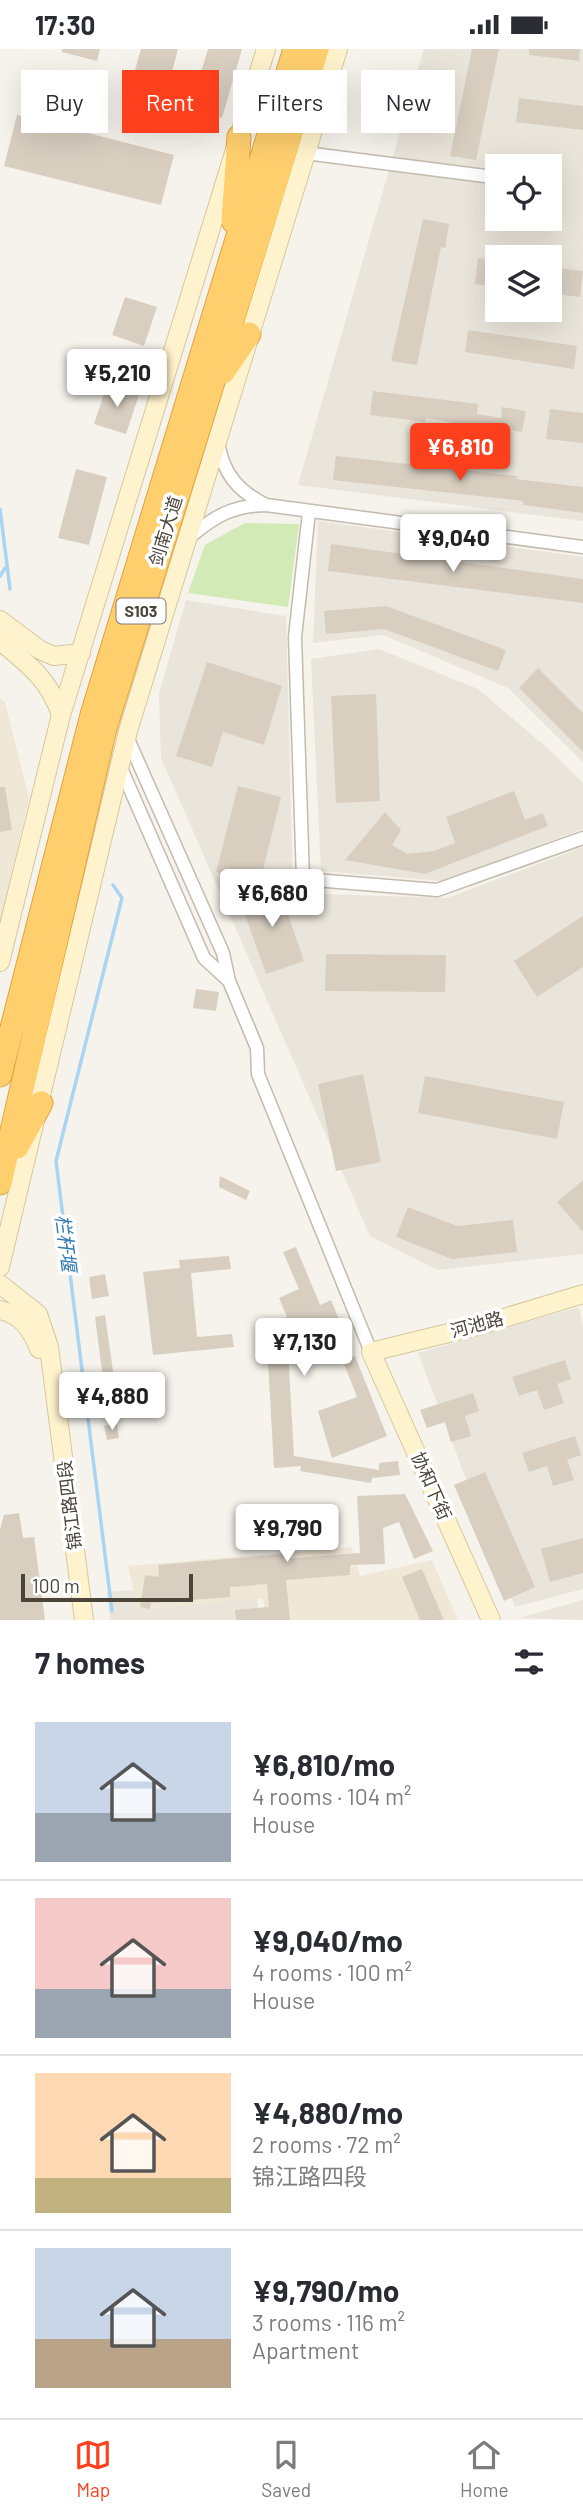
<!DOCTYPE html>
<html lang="en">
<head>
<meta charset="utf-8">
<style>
	:root { --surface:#fff; --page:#f7f7f7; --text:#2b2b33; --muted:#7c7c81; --line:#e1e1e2; --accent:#fc3f1d }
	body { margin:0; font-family:Barlow,"Noto Sans SC",sans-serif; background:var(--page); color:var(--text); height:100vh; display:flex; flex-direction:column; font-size:26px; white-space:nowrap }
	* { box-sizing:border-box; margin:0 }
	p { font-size:23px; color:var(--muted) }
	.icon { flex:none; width:38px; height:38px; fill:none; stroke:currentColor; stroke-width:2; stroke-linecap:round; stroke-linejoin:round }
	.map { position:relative; height:1571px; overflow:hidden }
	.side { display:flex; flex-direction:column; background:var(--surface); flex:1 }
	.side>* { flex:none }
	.top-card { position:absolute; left:21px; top:21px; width:542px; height:63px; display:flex; gap:14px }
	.buttons { position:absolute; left:485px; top:105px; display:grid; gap:14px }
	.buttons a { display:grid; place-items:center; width:77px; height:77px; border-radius:0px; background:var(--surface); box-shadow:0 7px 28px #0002; font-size:35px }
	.scale { position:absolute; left:21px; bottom:18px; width:172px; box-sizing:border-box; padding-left:7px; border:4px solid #4b4439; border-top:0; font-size:19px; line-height:24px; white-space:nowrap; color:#4b4439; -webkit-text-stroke:5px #fff; paint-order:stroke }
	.price { position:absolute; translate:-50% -60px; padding:0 16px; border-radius:7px; background:#fff; color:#222; font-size:23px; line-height:46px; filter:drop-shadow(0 2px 4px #0008) }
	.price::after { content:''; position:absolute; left:50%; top:42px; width:21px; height:16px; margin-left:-10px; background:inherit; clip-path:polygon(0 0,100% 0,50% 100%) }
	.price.selected { background:var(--accent); color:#fff }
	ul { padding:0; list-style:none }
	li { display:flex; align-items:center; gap:21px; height:175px; padding:0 35px }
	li+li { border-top:2px solid var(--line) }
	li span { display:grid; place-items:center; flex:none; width:196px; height:140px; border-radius:0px; color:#555 }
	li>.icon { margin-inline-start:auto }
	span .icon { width:84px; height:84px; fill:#fffc; stroke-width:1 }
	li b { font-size:30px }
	h2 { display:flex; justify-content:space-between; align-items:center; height:84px; padding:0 35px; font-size:30px }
	.tag { padding:0 24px; border-radius:0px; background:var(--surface); box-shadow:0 7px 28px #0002; font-size:24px; line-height:63px }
	.tag.selected { background:var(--accent); color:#fff }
	.status { display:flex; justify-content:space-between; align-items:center; height:49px; padding:0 35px; background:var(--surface); direction:ltr }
	.status svg { height:19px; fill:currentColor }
	.tabs { display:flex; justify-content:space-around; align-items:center; height:98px; border-top:2px solid var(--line); background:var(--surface); font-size:19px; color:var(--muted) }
	.tabs a { display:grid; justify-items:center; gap:4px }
	.tabs .selected { color:var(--accent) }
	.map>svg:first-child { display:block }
	.residential { fill:#eae5da; fill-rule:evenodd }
	.education { fill:#efe8d6 }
	.green { fill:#d2eab5 }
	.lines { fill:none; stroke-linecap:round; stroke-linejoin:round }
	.stream { stroke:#a9d4f2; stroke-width:3.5 }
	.building { fill:#d8cfc1 }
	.street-casing { stroke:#c2bbae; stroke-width:15 }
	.secondary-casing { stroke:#d6c79b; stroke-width:20 }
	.highway-casing { stroke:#e0a43c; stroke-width:25 }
	.street { stroke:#fff; stroke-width:12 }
	.secondary { stroke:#fff3cd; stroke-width:18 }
	.highway { stroke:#ffcf6e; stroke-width:23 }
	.labels { text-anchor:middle; stroke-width:7; stroke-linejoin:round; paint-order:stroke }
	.shield { fill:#fff; stroke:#817c74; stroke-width:2 }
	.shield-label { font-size:16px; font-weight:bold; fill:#4b4439 }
	.street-label { font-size:18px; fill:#4b4439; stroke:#fff }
	.water-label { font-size:19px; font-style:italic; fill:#2e7ab2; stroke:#fff }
</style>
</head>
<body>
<div class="status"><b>17:30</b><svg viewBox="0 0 49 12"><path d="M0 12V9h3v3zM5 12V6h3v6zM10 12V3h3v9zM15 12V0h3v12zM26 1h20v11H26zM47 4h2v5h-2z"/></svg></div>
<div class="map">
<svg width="583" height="1571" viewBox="0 0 583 1571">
	<rect width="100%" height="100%" fill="#f6f3ec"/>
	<path class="residential" d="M424,0H583V472L298,436ZM497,117H550V170H497ZM497,208H550V261H497Z
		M318,472L583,508V713L508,639L383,586L313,594Z
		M186,551L286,567L293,844L447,849L583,798V1205L437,1221L370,1187L161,709L159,645Z
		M379,600L478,640L552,703L583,734V780L442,832L321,822L311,610Z
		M579,1258L583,1278V1540L515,1558L418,1304Z
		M256,1533L259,1571H110L107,1543Z
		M583,1551V1571L519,1569Z"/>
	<path class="education" d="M0,649L5,653L29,749L0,874Z
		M351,1498L360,1527L432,1511L458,1571H265L263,1549L138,1561L128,1517Z"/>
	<path class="green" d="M245,474L299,475L288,558L188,544L205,496Z"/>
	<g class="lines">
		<path class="stream" d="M0,460L10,540
			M0,527L5,519
			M112,1562L56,1112L122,849L113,836"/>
	</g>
	<path class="building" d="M62,0H100L97,12L62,3Z
		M141,0H178L170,30L135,21Z
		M208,0H242L222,69L190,59Z
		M472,0H499L476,111L450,107Z
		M529,0H580L579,12L529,6Z
		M519,49L583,57V81L516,73Z
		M17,66L174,106L161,156L4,117Z
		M550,130L560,132L556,167H550Z
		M423,170L449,175L445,199L441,198L417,316L391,312Z
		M526,170H555L554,179L525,176Z
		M478,209L497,211V238L475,235Z
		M550,218L583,222L580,248L550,244Z
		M125,248L157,258L144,297L112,286Z
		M468,281L577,297L574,320L465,303Z
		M107,336L139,346L126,385L94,375Z
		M373,342L478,355L477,365L501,369L502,358L526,362L522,383L500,379L497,394L471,390L473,377L426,369L425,373L370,366Z
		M550,360L583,364V394L546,390Z
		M336,407L517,427L516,430L583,438V464L523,456V452L333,431Z
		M76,420L107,428L89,496L58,489Z
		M331,495L583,530V554L328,522Z
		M386,557L506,601L498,622L384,580L326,585L324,562Z
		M207,613L282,637L264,696L223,683L212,718L176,707Z
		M538,619L583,664V703L519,639Z
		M376,645L380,752L336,754L331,647Z
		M238,737L281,748L260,833L216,823Z
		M0,738H5L12,781L0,783Z
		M514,742L525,771L543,764L548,777L425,825L345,811L385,763L401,781L392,796L407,805L434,802L455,794L446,768Z
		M278,836L304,912L266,925L239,849Z
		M583,867V918L537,948L514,912Z
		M326,905L446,906L445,943L325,942Z
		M196,940L219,943L216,962L193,959Z
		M363,1025L381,1113L336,1122L318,1035Z
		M425,1027L564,1053L557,1090L418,1064Z
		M220,1127L250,1142L246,1151L219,1138Z
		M583,1131V1183L557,1153Z
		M408,1158L457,1177L513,1171L517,1203L452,1210L396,1188Z
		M296,1198L320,1256L331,1251L347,1290L335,1295L323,1269L287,1284L294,1407L379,1421V1414L398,1412L400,1426L372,1429L371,1434L300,1422L301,1417L274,1419L267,1295H279L270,1275L287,1268L279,1249L299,1240L283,1203Z
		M229,1207L231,1220L191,1224L197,1288L232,1285L234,1298L153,1306L143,1223L180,1219L179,1211Z
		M105,1225L109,1247L92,1250L89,1228Z
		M105,1266L115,1336L104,1337L95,1268Z
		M355,1307L387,1387L332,1409L318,1362L357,1348L343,1312Z
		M565,1311L571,1330L557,1335L564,1354L544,1361L537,1341L519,1347L512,1328Z
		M473,1344L479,1362L465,1367L471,1387L451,1393L445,1373L427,1379L420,1361Z
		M117,1375L119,1389L107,1391L104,1377Z
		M575,1387L581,1406L567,1411L574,1431L553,1437L547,1417L529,1423L522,1404Z
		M485,1423L535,1538L504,1552L454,1436Z
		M405,1445L433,1502L414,1510L399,1473L383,1479L385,1515L350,1516V1526L286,1531L290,1571H236L235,1561L269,1558L267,1535L230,1538V1548L151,1554L150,1560L140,1558L145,1526L159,1528L158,1516L284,1505V1510L360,1504L357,1447Z
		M19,1464L23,1489L34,1488L45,1571H0V1481L4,1466Z
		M583,1489V1524L550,1533L541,1500Z
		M422,1520L444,1571H420L402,1528Z"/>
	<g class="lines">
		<defs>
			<path id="street" d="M305,104L485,127
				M266,456L583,498
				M309,463L295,588L303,830L437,841L583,789
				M191,487C215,467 234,456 266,456C238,442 224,426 218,394
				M120,717L204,909L229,932L223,904L127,688
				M229,932L257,999L258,1025L371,1303"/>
			<path id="secondary" d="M0,571L40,601L54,607L81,604
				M0,592C28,615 49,630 61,666
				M0,913L61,666L266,0
				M0,1218L128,682L338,0
				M0,1235L38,1265L49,1298L84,1571
				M0,1261C22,1266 31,1280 39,1300
				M491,1571L371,1303L481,1276L583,1245"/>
			<path id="highway" d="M233,172L239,88
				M223,323L249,285
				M0,1026L92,666L295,0
				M17,1098L41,1054
				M0,1134L105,679L317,0"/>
		</defs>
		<use href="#street" class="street-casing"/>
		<use href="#secondary" class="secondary-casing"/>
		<use href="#highway" class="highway-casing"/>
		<use href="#street" class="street"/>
		<use href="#secondary" class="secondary"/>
		<use href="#highway" class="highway"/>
	</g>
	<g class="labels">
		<rect class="shield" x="116.5" y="549.5" width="49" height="25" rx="5"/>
		<g class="shield-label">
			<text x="141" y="568">S103</text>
		</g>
		<g class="street-label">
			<text transform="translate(166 482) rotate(-73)" y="6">剑南大道</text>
			<text transform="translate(477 1276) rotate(-15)" y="6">河池路</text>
			<text transform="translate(431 1437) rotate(66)" y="6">协和下街</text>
			<text transform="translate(70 1456) rotate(-97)" y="6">锦江路四段</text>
		</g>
		<g class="water-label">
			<text transform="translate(66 1194) rotate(83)" y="7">栏杆堰</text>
		</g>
	</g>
</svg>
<div class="buttons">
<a><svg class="icon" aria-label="locate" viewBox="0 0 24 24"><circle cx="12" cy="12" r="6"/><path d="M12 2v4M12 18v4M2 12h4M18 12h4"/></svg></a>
<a><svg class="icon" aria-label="layers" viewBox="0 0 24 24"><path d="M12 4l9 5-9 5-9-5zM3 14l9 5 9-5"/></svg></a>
</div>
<div class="scale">100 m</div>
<b class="price" style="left:117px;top:360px">¥5,210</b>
<b class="price selected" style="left:460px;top:434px">¥6,810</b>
<b class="price" style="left:453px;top:525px">¥9,040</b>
<b class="price" style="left:272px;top:880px">¥6,680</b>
<b class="price" style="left:304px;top:1329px">¥7,130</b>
<b class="price" style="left:112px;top:1383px">¥4,880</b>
<b class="price" style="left:287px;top:1515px">¥9,790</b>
<div class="top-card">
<a class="tag">Buy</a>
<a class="tag selected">Rent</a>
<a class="tag">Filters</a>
<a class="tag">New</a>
</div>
</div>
<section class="side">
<h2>7 homes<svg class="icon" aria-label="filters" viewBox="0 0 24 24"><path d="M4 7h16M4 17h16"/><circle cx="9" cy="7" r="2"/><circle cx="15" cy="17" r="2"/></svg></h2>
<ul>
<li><span style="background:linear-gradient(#c9d6e8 65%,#9aa5b1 0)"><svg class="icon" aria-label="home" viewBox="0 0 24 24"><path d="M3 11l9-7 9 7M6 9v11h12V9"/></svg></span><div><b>¥6,810/mo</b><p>4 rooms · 104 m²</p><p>House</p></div></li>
<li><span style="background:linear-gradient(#f6c9c9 65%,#9aa5b1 0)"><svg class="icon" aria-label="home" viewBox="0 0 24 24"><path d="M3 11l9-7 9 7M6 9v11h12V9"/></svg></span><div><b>¥9,040/mo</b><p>4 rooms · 100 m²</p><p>House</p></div></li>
<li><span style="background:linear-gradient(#ffd9b3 75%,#c2b280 0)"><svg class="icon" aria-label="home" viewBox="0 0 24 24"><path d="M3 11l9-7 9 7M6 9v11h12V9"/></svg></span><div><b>¥4,880/mo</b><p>2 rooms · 72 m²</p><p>锦江路四段</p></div></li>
<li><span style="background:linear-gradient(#c9d6e8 65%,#b9a48a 0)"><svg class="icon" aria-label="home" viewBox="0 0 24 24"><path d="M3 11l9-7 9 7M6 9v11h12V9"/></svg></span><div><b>¥9,790/mo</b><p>3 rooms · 116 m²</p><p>Apartment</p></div></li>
</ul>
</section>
<nav class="tabs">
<a class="selected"><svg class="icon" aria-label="map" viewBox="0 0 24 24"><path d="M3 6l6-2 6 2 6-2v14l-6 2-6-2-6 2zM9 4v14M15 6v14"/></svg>Map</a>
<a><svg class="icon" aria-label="saved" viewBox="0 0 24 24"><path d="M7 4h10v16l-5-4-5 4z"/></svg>Saved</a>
<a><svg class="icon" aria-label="home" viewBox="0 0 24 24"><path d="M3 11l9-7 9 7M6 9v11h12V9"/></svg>Home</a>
</nav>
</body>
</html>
